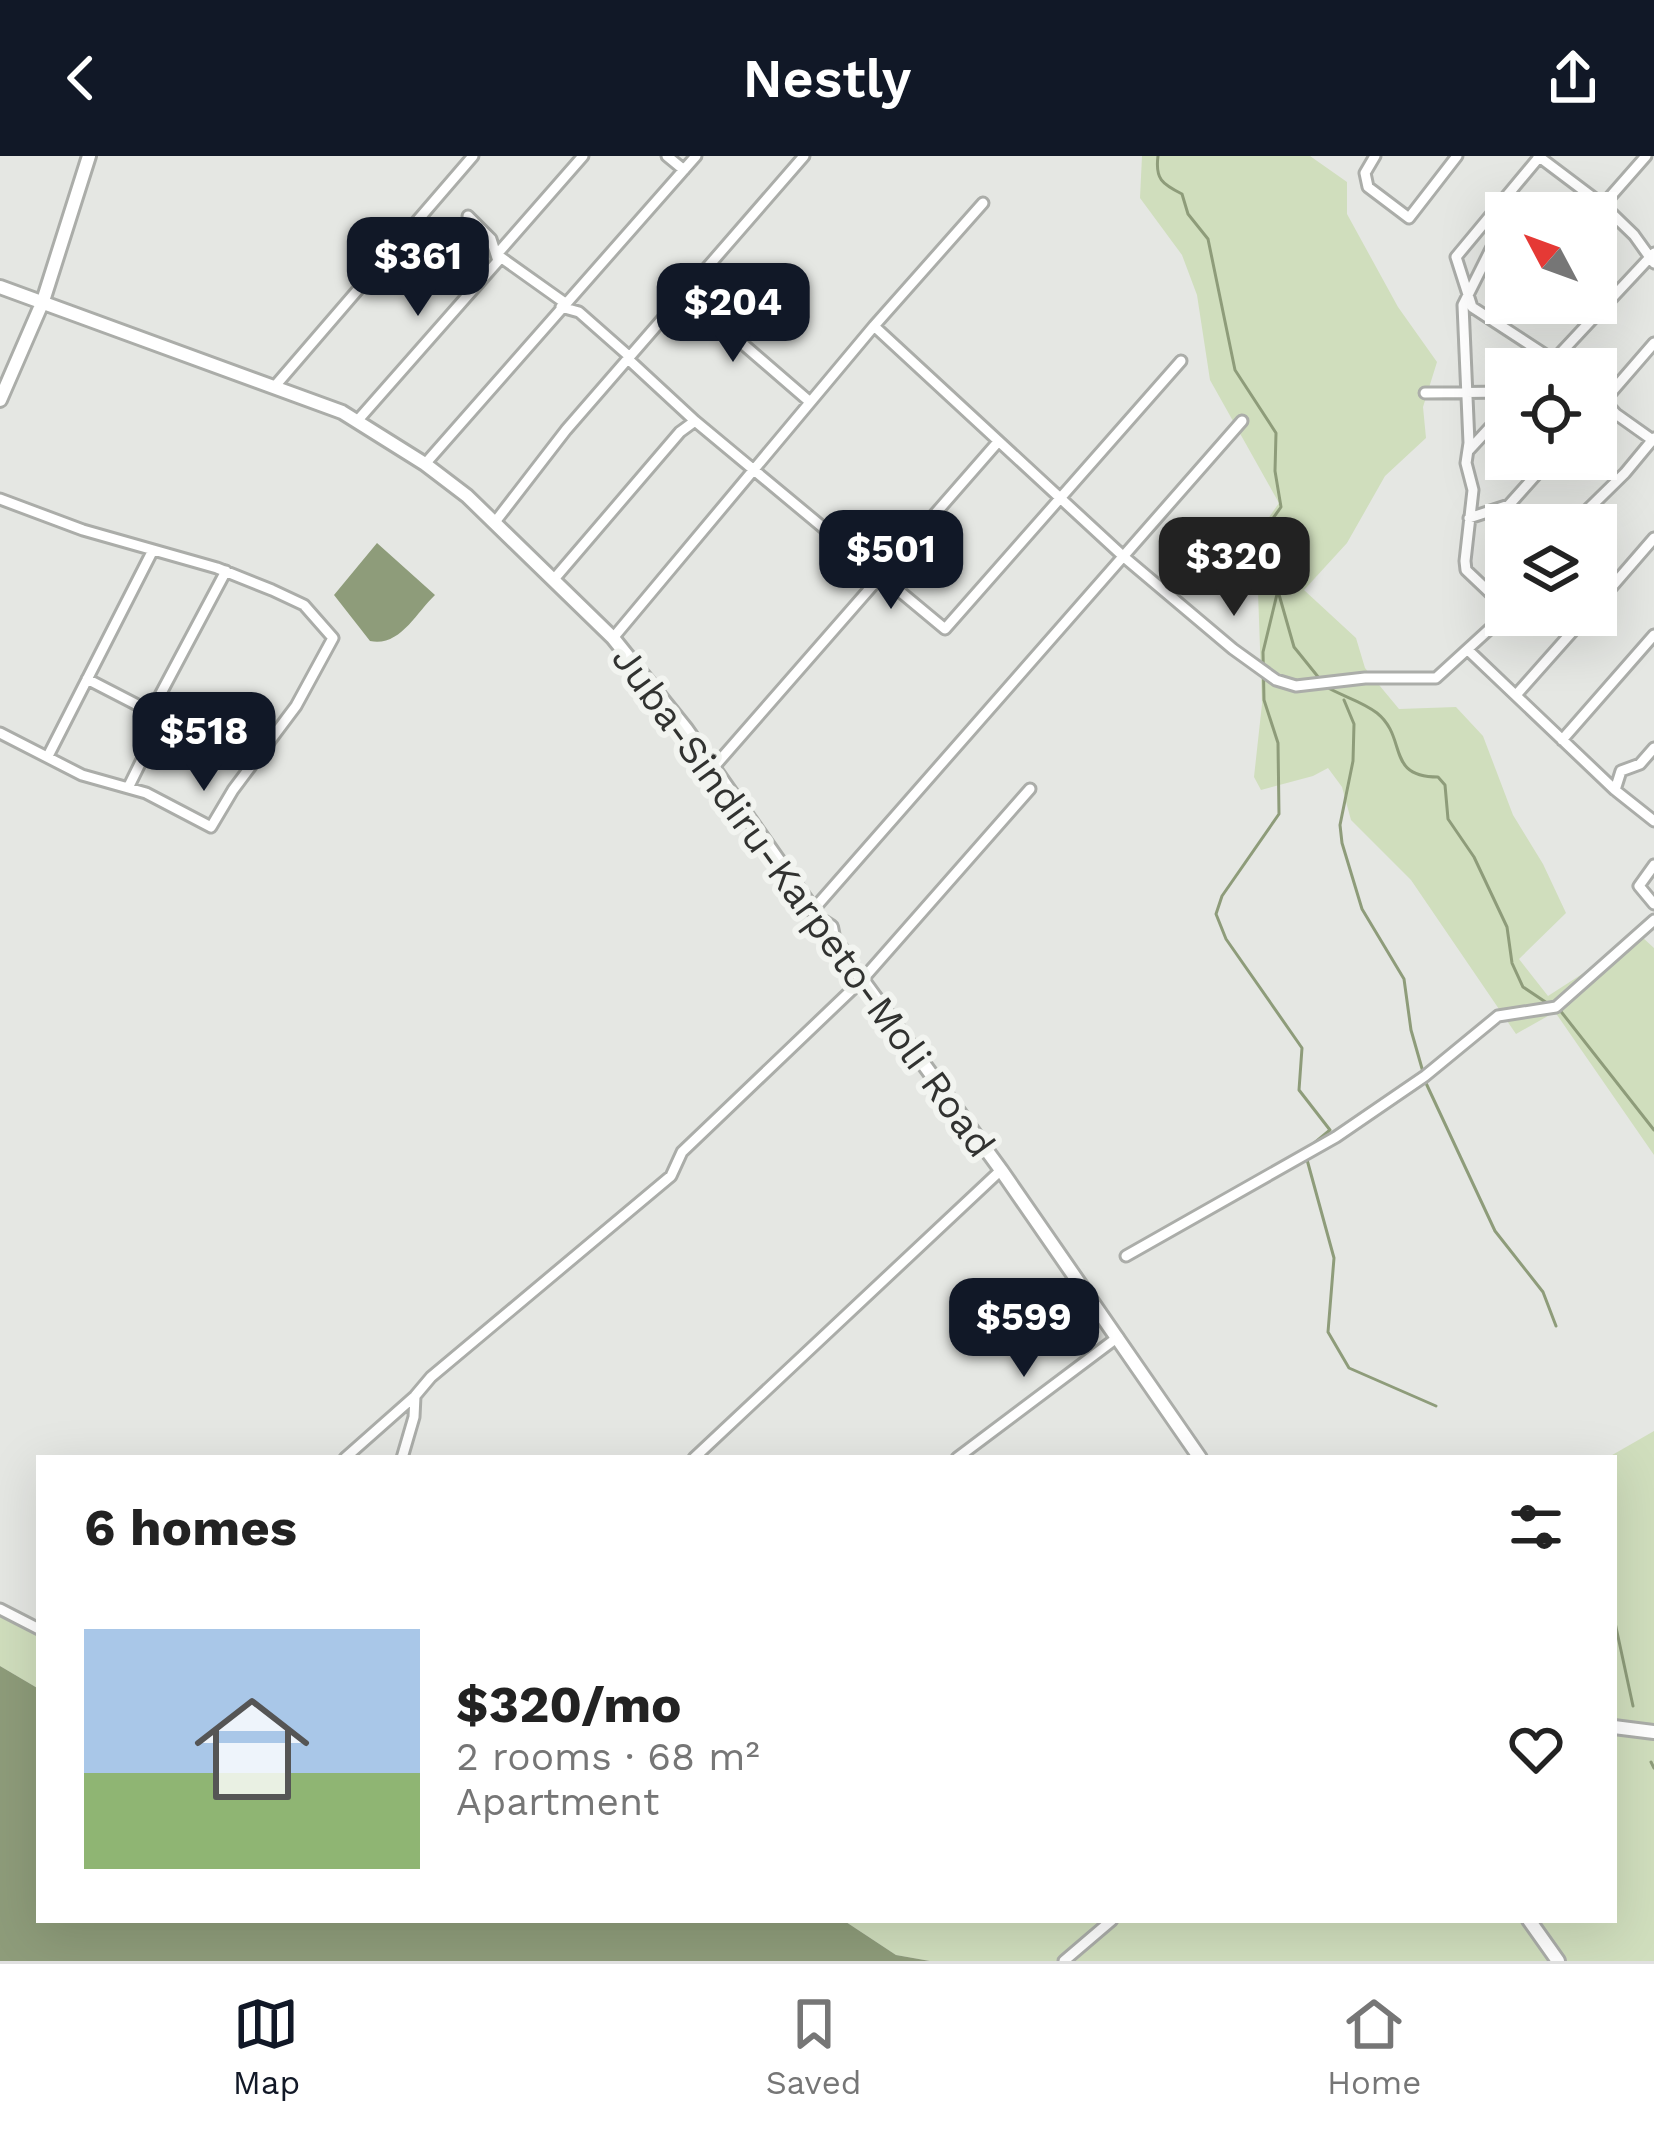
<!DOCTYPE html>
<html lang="en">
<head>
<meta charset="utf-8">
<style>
	:root { --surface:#fff; --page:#f2f2f2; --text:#222; --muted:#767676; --line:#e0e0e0; --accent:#111827 }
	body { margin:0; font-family:"Work Sans",sans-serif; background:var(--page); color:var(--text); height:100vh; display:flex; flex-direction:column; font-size:45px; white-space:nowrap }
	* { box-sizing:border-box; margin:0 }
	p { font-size:39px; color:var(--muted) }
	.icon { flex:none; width:66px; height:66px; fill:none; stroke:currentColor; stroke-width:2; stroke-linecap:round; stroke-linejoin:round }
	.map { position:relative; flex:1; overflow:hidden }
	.panel { position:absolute; left:36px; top:1299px; width:1581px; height:468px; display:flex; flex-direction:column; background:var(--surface); border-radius:0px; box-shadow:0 12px 48px #0002 }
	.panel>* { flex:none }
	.needle { width:78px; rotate:311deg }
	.controls { position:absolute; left:1485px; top:36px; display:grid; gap:24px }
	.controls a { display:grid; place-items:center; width:132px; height:132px; border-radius:0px; background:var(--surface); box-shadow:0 12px 48px #0002; font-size:60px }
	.price { position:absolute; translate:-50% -102px; padding:0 27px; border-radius:24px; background:var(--accent); color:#fff; font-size:39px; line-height:78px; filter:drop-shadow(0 3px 6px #0008) }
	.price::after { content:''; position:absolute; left:50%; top:72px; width:36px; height:27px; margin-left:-18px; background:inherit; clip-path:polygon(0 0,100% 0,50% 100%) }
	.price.active { background:#222; color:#fff }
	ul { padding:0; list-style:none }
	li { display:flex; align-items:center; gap:36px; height:300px; padding:0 48px }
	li+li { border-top:3px solid var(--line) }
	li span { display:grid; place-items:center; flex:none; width:336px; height:240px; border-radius:0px; color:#555 }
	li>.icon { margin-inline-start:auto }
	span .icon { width:144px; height:144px; fill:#fffc; stroke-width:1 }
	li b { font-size:51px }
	h2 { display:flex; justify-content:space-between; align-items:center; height:144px; padding:0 48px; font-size:51px }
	header { display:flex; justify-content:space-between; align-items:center; height:156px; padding:0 48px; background:var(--accent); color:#fff; font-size:54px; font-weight:600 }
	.dock { display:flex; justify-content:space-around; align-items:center; height:168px; border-top:3px solid var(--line); background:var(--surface); font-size:33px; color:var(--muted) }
	.dock a { display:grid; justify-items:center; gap:6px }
	.dock .active { color:var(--accent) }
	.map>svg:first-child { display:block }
	.green { fill:#d0debd }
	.water { fill:#8e9c7a }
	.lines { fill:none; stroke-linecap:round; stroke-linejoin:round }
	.stream { stroke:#8e9c7a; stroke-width:3 }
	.minor-casing { stroke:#abada9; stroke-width:15 }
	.major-casing { stroke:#abada9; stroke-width:18 }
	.minor { stroke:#fff; stroke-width:9 }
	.major { stroke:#fff; stroke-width:12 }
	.labels { text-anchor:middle; stroke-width:12; stroke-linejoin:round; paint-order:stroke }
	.street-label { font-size:39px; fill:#313230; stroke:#f2f4f0 }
</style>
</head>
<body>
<header><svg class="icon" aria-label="back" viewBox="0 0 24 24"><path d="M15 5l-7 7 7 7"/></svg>Nestly<svg class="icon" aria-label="share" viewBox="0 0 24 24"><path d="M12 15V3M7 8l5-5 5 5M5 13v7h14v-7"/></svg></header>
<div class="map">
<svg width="1654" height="1805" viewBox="0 0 1654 1805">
	<rect width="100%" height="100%" fill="#e5e7e3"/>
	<path class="green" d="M1142,0H1310L1347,26V58L1398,151L1437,206L1423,251L1426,282L1385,320L1347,387L1304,434L1356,482L1365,512L1399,553L1456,551L1483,580L1513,659L1543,708L1566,757L1519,803L1548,840L1641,780L1654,792V999L1555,856L1516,878L1411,724L1351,664L1342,631L1328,612L1313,620L1261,634L1254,621L1262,548L1256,380L1279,347L1210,224L1197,139L1182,99L1140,42Z
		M1654,1275V1805H930L896,1799L843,1764H1614V1302H1607Z
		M0,1460L39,1479V1533L0,1510Z"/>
	<path class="water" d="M377,387L435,439C415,458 400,491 370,485L334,439Z
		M0,1510L39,1533V1764H843L896,1799L930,1805H0Z"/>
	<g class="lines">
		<path class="stream" d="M1158,0C1155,23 1162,28 1182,38L1188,58L1208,83L1235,214L1276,277L1275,315L1281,351L1269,368L1268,396L1278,434L1263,496L1264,544L1278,587L1279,658L1222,740L1216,758L1226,783L1302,892L1299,934L1330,974L1313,988
			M1278,435L1294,491L1319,522
			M1325,530C1341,540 1362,545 1377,557C1408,582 1385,621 1438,621L1445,629L1448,663L1474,701L1507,771L1512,807L1523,831L1550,849
			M1344,544L1354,568L1353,605L1340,669L1342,687L1362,753L1404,823L1411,874L1423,916
			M1559,853L1654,974
			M1425,925L1495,1075L1543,1136L1556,1170
			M1306,1000L1334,1102L1328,1176L1349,1212L1436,1250
			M1614,1462L1633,1550
			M1651,1606L1654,1612"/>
		<defs>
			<path id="minor" d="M667,0L684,14
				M1375,0L1365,17L1368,31L1409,62L1457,0
				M1538,0L1603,49L1634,79L1654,107
				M1540,0L1456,101L1472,151L1567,213
				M1603,49L1646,0
				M1495,58L1496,83L1463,149L1469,287L1466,307L1473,334L1465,405L1466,414L1506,452
				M498,97L583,0
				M499,100L565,147
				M685,138L810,246
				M561,151L579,156L630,201
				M874,170L1124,401L1233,493L1276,524L1296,530L1365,522H1436L1506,458
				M628,203L695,265
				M1555,203L1654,97
				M275,230L473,0
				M1596,236L1616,258L1654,285
				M1425,237L1506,236
				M1596,254L1654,187
				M358,264L498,105L491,83L468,60
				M1469,294L1506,254
				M425,308L696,0
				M0,343L83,374L217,412L272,434L304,449L333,482L296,550L233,634L211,671L146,637L82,619L0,577
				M1469,362L1509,349L1550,303
				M495,366L566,274L804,0
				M1572,369L1625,317L1654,282
				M555,422L680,276L695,265L945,473L1181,205
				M1596,449L1654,382
				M613,482L874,170L983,47
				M1468,494L1615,634
				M87,523L151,556
				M1516,539L1587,459
				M151,556L226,415
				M1562,584L1654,479
				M1654,592L1640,608L1621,615L1615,634L1654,665
				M48,600L153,394
				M713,612L997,287
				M128,632L162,563L251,610
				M1654,709L1639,730L1654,748
				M813,754L1242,265
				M1126,1100L1336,981L1425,920L1498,860L1556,851L1654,764
				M345,1302L415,1240L431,1221L671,1020L682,996L862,824L1030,633
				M402,1302L414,1261L415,1240
				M694,1302L1001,1014
				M957,1302L1118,1181
				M0,1453L39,1473
				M1064,1805L1112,1764"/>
			<path id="major" d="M0,131L342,256L425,308L467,340L613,482L686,573L820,764L831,771L833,781L855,814L1001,1014L1200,1302
				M0,244L43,145L89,0
				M1614,1571L1654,1576
				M1529,1764L1558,1805"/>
		</defs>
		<use href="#minor" class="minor-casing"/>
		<use href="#major" class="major-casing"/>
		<use href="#minor" class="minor"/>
		<use href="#major" class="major"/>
	</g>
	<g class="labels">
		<g class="street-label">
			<text transform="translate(804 745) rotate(54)" y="14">Juba-Sindiru-Karpeto-Moli Road</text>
		</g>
	</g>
</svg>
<div class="controls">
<a><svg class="needle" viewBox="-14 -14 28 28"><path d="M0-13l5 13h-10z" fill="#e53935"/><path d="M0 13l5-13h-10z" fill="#767676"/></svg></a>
<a><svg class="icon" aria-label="locate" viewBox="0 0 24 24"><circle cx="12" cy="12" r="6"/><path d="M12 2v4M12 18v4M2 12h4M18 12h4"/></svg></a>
<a><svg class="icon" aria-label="layers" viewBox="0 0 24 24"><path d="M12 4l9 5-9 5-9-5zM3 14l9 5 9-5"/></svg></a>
</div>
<b class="price" style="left:418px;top:163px">$361</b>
<b class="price" style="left:733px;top:209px">$204</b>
<b class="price" style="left:891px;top:456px">$501</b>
<b class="price active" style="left:1234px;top:463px">$320</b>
<b class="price" style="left:204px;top:638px">$518</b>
<b class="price" style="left:1024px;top:1224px">$599</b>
<section class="panel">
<h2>6 homes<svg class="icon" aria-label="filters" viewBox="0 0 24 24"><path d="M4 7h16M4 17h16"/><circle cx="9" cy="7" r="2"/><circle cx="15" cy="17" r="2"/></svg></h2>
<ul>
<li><span style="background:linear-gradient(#a9c7e8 60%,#8fb573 0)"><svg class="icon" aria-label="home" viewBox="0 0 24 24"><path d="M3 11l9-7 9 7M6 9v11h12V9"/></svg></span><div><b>$320/mo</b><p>2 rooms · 68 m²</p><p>Apartment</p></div><svg class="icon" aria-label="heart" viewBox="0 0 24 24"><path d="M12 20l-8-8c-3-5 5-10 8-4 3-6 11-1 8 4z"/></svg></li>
</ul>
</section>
</div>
<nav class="dock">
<a class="active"><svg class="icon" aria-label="map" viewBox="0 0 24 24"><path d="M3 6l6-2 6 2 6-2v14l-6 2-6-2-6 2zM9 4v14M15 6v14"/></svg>Map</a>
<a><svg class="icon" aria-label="saved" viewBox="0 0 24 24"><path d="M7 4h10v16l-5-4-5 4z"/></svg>Saved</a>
<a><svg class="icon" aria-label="home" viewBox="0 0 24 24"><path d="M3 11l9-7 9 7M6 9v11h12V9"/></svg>Home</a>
</nav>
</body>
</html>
